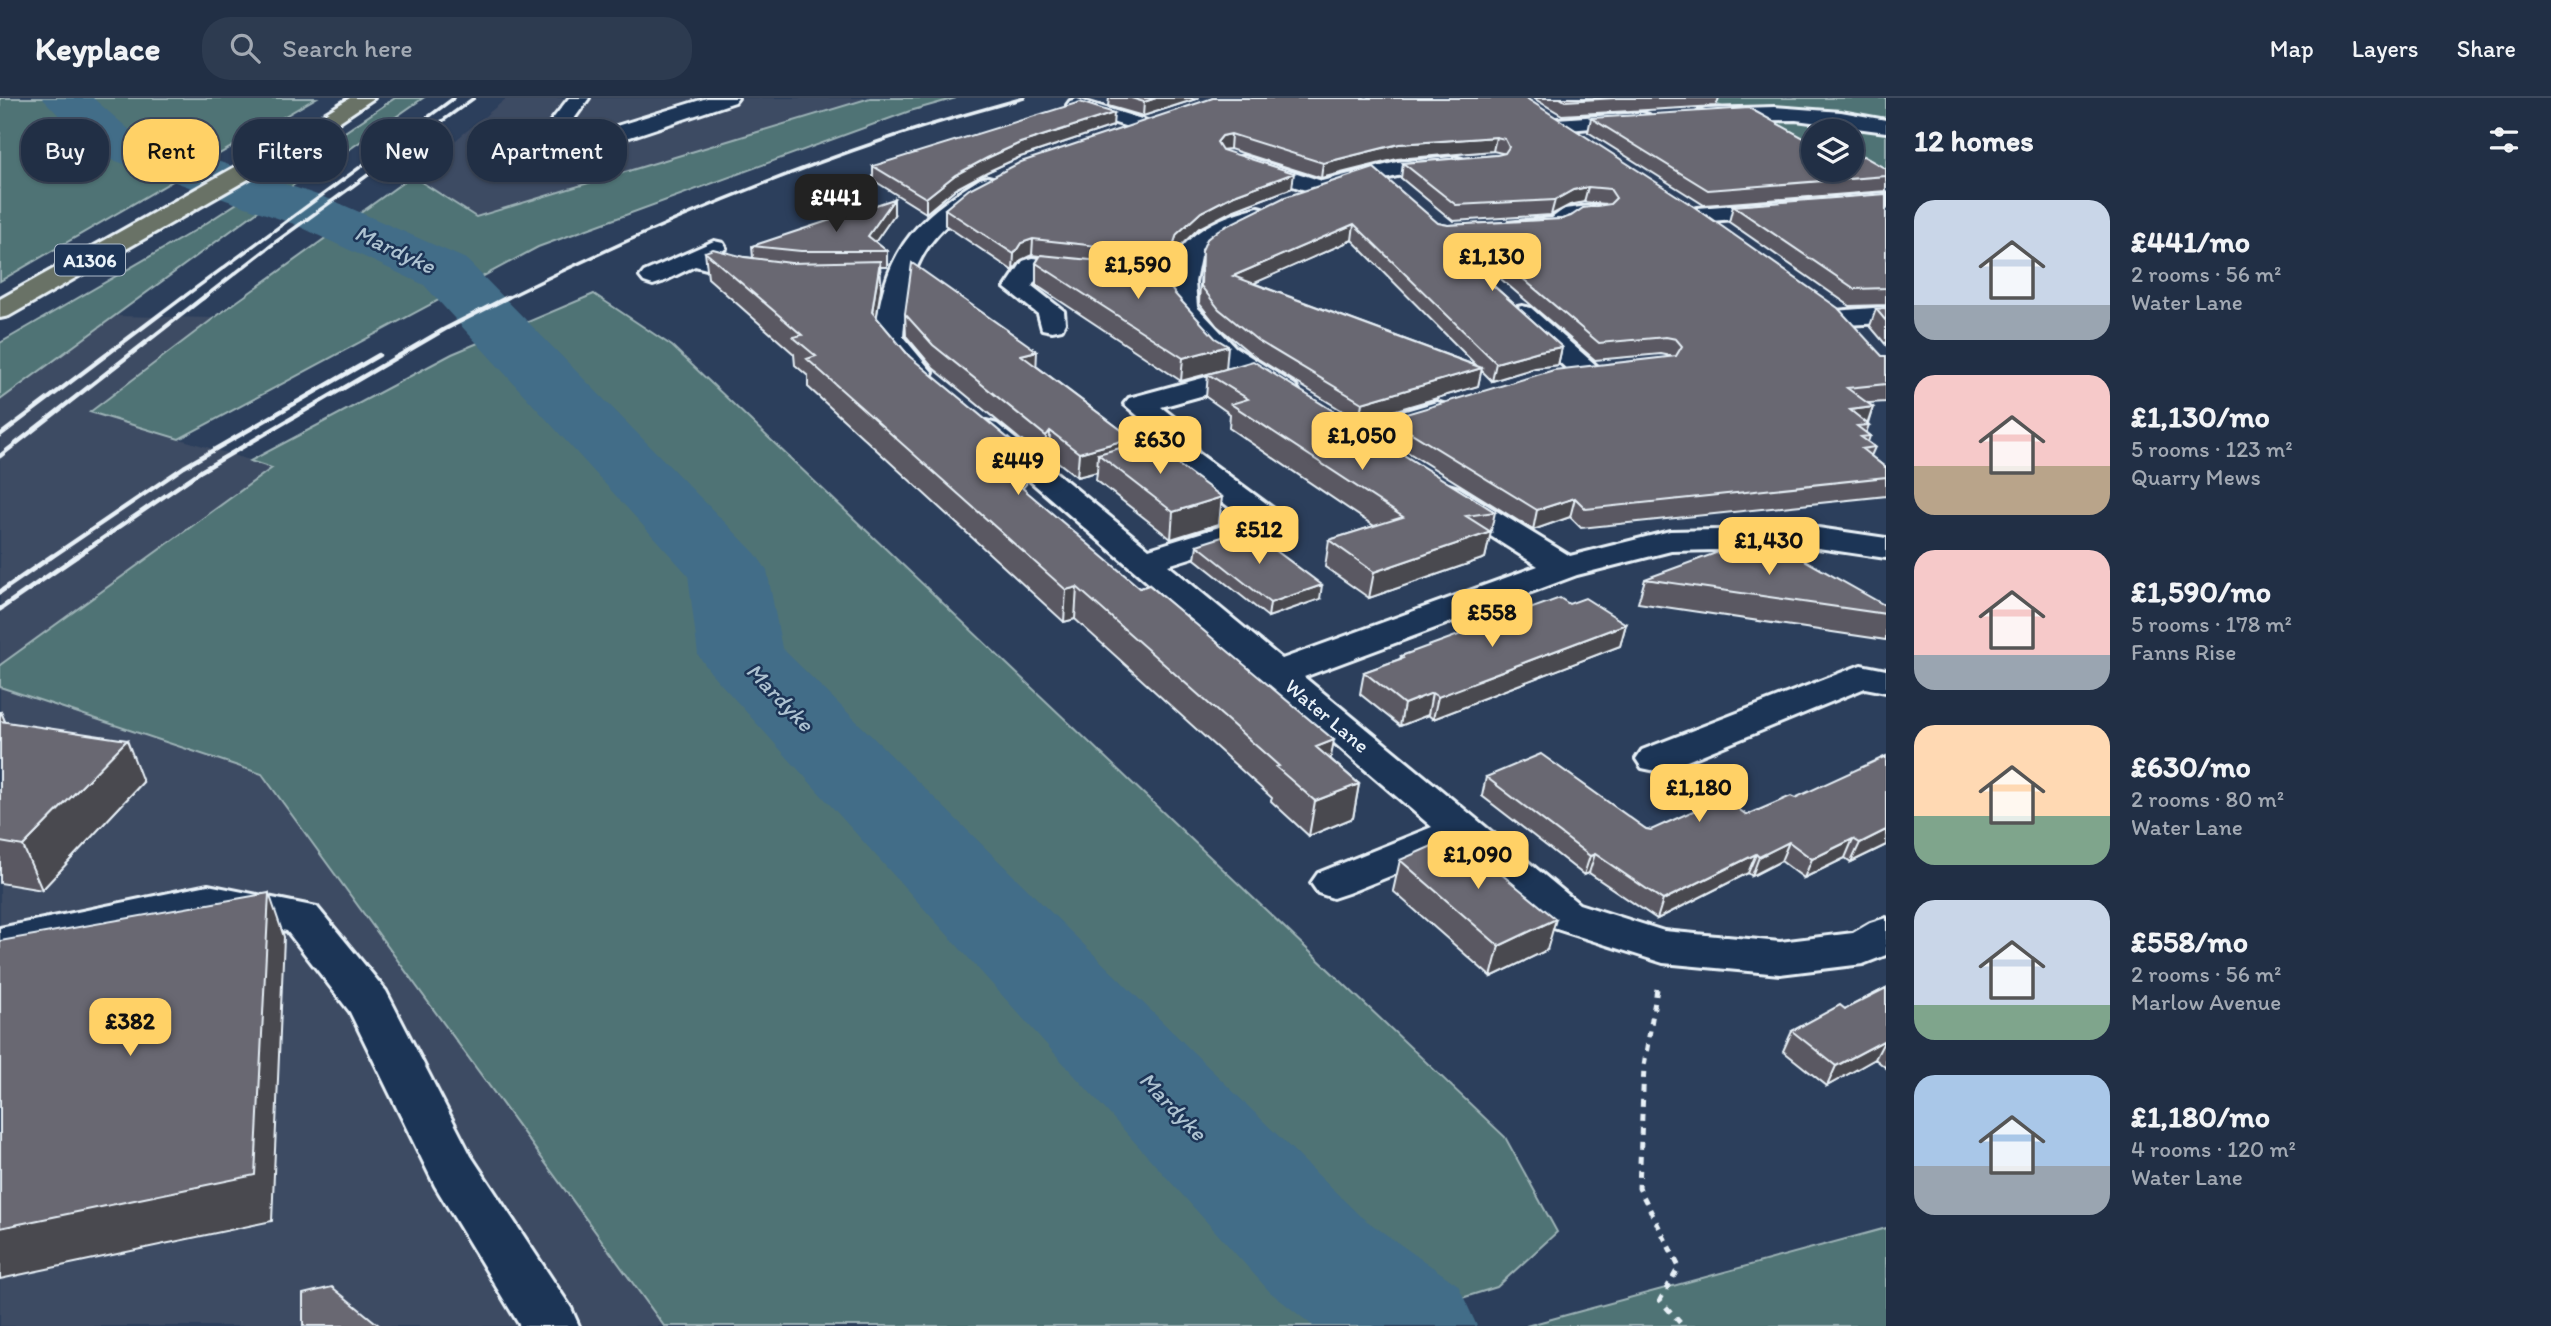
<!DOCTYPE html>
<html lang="en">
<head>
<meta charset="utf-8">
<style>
	:root { --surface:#212f45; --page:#2d3b50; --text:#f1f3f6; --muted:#a2a9b3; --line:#3e4a5e; --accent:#ffd166 }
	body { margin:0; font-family:Itim,sans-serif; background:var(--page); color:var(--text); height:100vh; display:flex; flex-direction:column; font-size:26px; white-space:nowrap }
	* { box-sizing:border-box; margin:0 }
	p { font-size:23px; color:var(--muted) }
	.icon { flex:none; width:38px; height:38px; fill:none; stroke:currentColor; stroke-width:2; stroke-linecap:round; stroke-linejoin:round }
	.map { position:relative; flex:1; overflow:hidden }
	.details { display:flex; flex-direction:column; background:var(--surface); width:665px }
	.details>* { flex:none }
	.top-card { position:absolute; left:21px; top:21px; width:665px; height:63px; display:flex; gap:14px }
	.controls { position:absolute; left:1801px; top:21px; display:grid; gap:14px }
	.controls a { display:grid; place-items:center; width:63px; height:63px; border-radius:50%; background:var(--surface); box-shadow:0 2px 5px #0004,0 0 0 2px var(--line); font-size:35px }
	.price { position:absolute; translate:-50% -60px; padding:0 16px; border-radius:14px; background:var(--accent); color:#111; font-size:23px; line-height:46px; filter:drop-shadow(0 2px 4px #0008) }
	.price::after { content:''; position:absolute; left:50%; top:42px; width:21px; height:16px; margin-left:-10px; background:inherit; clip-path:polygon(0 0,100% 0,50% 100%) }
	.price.active { background:#222; color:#fff }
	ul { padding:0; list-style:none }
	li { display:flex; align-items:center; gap:21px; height:175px; padding:0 28px }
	li span { display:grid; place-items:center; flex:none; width:196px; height:140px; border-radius:21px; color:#555 }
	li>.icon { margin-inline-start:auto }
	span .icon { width:84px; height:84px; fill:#fffc; stroke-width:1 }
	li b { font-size:30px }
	h2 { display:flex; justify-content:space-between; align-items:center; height:84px; padding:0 28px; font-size:30px }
	.tag { padding:0 24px; border-radius:28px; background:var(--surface); box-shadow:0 2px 5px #0004,0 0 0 2px var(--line); font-size:24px; line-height:63px }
	.tag.active { background:var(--accent); color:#111 }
	header { display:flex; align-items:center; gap:42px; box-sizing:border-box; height:98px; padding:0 35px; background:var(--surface); border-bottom:2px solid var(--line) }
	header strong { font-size:33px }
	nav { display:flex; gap:38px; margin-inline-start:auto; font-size:24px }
	.search { width:490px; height:63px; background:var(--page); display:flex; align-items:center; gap:18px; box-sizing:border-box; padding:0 24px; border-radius:28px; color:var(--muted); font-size:26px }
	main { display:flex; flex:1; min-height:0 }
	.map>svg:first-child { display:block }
	.built { fill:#3e4b63 }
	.green { fill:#507374; stroke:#9cb2b6; stroke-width:2 }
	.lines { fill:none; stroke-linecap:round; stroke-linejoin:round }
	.river { fill:#426d88; fill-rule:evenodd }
	.minor-casing { stroke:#e8f1f8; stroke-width:6 }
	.major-casing { stroke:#e8f1f8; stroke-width:6 }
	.path { stroke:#e8f1f8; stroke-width:5; stroke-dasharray:7 7; stroke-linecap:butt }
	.minor { fill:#1d3557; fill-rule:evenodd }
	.major { fill:#697266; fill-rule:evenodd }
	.rail-far2 { stroke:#e8f1f8; stroke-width:3.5 }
	.rail-far1 { stroke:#e8f1f8; stroke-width:4.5 }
	.rail { stroke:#e8f1f8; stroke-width:5 }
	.wall { fill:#5a5962; stroke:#e8f1f8; stroke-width:2; fill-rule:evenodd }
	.shaded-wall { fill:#4a4850; stroke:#e8f1f8; stroke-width:2 }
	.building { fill:#696772; stroke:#e8f1f8; stroke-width:2 }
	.labels { text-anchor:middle; stroke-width:5; stroke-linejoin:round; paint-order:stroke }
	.shield { fill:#1d3557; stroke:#abb9c8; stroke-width:2 }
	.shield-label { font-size:19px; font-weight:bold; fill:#e8f1f8 }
	.street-label { font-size:21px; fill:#e8f1f8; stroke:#1d3557 }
	.water-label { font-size:23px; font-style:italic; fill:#aec3d1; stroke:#1d3557 }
</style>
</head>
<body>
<header>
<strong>Keyplace</strong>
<div class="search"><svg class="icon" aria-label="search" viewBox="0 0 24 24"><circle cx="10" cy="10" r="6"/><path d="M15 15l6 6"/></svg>Search here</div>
<nav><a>Map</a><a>Layers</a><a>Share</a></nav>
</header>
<main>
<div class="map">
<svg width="1886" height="1228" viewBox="0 0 1886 1228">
	<rect width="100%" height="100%" fill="#2c3f5c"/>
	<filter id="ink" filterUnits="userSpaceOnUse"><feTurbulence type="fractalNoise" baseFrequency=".0143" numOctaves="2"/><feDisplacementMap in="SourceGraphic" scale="14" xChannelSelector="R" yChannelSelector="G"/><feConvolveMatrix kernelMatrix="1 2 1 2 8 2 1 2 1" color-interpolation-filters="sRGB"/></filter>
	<g filter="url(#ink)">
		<path class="built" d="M507,0H866L476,119L412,78Z
			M113,218L214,220L91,314L272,369L0,567V302Z
			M0,589L262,676L664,1228H0Z"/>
		<path class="green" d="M0,0H316L0,183Z
			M395,0H423L344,55L317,53Z
			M870,0H956L910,13L538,149L179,341L90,314L214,220L412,78L476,119Z
			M1708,0H1886V71L1860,56L1852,57V33H1813V51L1752,26L1784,24C1766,6 1732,22 1708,0Z
			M313,56L333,58L0,302V245L194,133Z
			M594,196L672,248L1505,1039L1557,1134L1497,1189L1372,1228H664L262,676L0,589V567L272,370L250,363L452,256Z
			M1886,1130V1228H1526Z"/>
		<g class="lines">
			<path class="river" d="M42,0H93L132,34L332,102L466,161L755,455L767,472L782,550L1360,1118L1458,1187L1477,1228H1313L1270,1194L711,575L698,557L688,477L424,187L294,126L96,56Z"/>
			<defs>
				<path id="minor" d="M569,0H589L564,35L584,38L707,0H738L735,4L606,47L584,50L545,45L541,36Z
					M1077,1L1151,24L1155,28L1151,32L1144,34L1070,11L1067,7L1070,3Z
					M1774,9L1841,14L1886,22V34L1796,22L1706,23L1699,21L1696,17L1699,13L1706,11Z
					M1642,15L1649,17L1652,21L1649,25L1557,33L1550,31L1546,27L1550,23L1557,21Z
					M1244,58L1322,83L1397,64L1454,59L1462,61L1465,66L1462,71L1454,73L1397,78L1321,97L1236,70L1233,65L1236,60Z
					M988,79L996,81L999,86L996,91C929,134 909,158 903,239L933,275L929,281C905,287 888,258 875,240C884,156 909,125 980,81Z
					M1886,95V109L1698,124L1690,122L1686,117L1690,112L1698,110Z
					M1598,107L1606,109L1610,114L1606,119L1578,123L1566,132L1558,134L1517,137L1508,135L1505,130L1508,125L1552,120L1564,111Z
					M1258,109L1266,111L1270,116L1266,121L1233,134L1210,148L1200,159L1195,184L1197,209L1235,249L1295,287L1299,293L1295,299C1277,304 1266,293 1251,284L1161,309L1189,331L1198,355L1282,417L1286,424L1282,431L1168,467L1282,561L1538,468L1437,404L1432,397L1437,390L1448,387L1459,390L1570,458L1670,433L1818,430L1886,440V460L1818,450L1671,453L1577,477L1304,579L1579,806L1664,833L1780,844L1853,835L1870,825L1886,820V857L1863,866L1780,876L1663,865L1547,828L1457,751L1348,795L1333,800L1318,795L1311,785L1318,775L1432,729L971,332L975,326L986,323L997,326L1149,451L1245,421L1172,366L1168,359L1164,340L1124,306L1129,300L1232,272L1215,261L1175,217C1169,209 1170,200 1170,190C1167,141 1217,119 1258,109Z
					M714,143L723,145L726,150L716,158L767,171L771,176L767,181L758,184L695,168L662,184L653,187L644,184L640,179L644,174Z
					M1032,160L1088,166L1097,169L1101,174L1097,179L1088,182L1039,176L1032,188L1064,213L1065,225L1062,231L1052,233L1042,231L1038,216L1005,190L1023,163Z
					M1522,208L1531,210L1598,269L1602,275L1598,281L1588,284L1578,281L1513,222L1509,216L1513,210Z
					M1886,209V225L1843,227L1834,225L1830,219L1834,213Z
					M1437,304L1447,307L1452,313L1447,319L1355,346L1344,343L1340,337L1344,331Z
					M1861,567L1886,572V594L1865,590L1670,670L1656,673L1642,670L1636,661L1642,652Z
					M208,787L317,809L386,893L471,1058L571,1210L579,1228H520L435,1088L350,914L287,833L208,817L0,862V830Z"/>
				<path id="major" d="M350,0H374L285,60L9,218L0,220V201L269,50Z"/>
			</defs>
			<use href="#minor" class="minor-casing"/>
			<use href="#major" class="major-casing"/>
			<path class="path" d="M1657,891L1644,968L1639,1090L1679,1169L1660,1202L1683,1228"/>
			<use href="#minor" class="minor"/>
			<use href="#major" class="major"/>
			<path class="rail-far2" d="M181,201L454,0
				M202,201L277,143L474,0
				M505,201C625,141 759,84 886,41C932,25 978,13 1024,0"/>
			<path class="rail-far1" d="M0,337L183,199
				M0,358L204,199
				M50,460L184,369L379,257
				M74,460L201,373L445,231L508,199"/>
			<path class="rail" d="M0,494L52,458
				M0,511L77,458"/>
		</g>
		<path class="wall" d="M1109,0H1199L1143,18L1108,8Z
			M1213,0H1526L1882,258H1886V304L1868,305L1873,309L1868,326L1869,327L1866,335L1870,338L1868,344L1875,349L1871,358L1886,370V398L1581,430L1570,419L1533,432L1385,340L1389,321L1671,258L1661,256L1595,262L1473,157L1463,154L1457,155L1562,249L1558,267L1535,270L1492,283L1481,272L1478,288L1359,323L1255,259L1217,228L1199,205L1202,152L1285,99L1448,127L1562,121L1606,106L1584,104L1570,107L1551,117L1453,123L1401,80L1403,65L1497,57L1502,55L1493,53L1397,61L1321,80L1230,51L1222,52L1292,90L1232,113L1199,130L1176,152L1169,171L1170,189L1226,271L1495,414L1485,460L1369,500L1325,469L1329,442L1374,428L1229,330L1230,316L1206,299L1208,276L1181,283L1036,187V165L1040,158L1032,157L1021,162L1013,173L945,127V111ZM1352,142L1477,268L1253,185Z
			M1533,0H1719L1716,8L1562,17Z
			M1591,20L1813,72L1886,71V93L1704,107L1588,34Z
			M1113,28L1020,59L987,74L955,91L926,115L873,82V68Z
			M1886,96V207L1850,208L1729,124L1733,108Z
			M894,117L875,144L887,153V169H880L881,190L876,219L909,258L1026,386L1022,390L1359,686L1353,720L1309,738L1271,703L1272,700L1075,521L1064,524L808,289V278L795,267L794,256L708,180L705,154L753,160L752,148Z
			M1886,210V247L1870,228L1876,211Z
			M905,216L1036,268L1132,340V347L1219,426L1171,441L1096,382L1097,374L1077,379L1049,357L1045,362L933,270L906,238Z
			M1197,447L1320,501L1268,519L1195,461Z
			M1645,481L1886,508V542L1638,505Z
			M1569,506L1626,526L1620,548L1476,603L1475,605L1433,621L1428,617L1400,628L1360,596L1364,574L1400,561L1401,558Z
			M0,614H1L5,624L143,684L42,792L0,785Z
			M1486,679L1646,731L1651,732L1747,717L1886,747L1851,764L1845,760L1804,780L1781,763L1752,778L1748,775L1657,821L1589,775L1584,777L1482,698Z
			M1400,762L1547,852L1491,879L1393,793Z
			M1886,890V970L1875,961L1827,988L1783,953L1792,933L1845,911Z"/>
		<path class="shaded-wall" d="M1156,0H1199L1143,18L1144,4Z
			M1114,15L1113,28L1020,59L987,74L955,91L926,115V100L955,77L987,60L1020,45Z
			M1231,36L1230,51L1220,52L1217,44L1222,38Z
			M1496,39L1493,53L1397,61L1321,80L1323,65L1399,46Z
			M1294,75L1292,90L1232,113L1199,130L1176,152L1169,172L1170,156L1177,136L1201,114L1234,97Z
			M1588,89L1584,104L1570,107L1551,117L1555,102L1573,92Z
			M894,101V117L869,153L868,138Z
			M1354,126L1352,142L1232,195L1233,178Z
			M1466,137L1463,154L1451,157L1450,149L1454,141Z
			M1033,141L1032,157L1021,162L1013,173L1014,156L1021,145Z
			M880,163L881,190L873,242L872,214Z
			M1228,248L1226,271L1181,283L1183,260Z
			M1562,249L1558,267L1535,270L1492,283L1496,265L1539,253Z
			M1037,253L1036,276L1021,257Z
			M1482,270L1478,288L1359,323L1362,305Z
			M1873,309L1867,327L1850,312Z
			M1050,333L1049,357L1045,362L1046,338Z
			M1132,340L1131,364L1098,356L1097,374L1077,379L1079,355Z
			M1027,356L1026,386L1017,397L1000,371Z
			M1222,399L1219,426L1171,441L1173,414Z
			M1575,400L1570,419L1533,432L1537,412Z
			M1491,434L1485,460L1369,500L1374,474Z
			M1322,487L1320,501L1268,519L1270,505Z
			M1077,489L1075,521L1064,524L1066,492Z
			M1626,526L1620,548L1476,603L1475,605L1433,621L1438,599L1478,582Z
			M1432,595L1428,617L1400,628L1404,606Z
			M1,614L19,656L0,639V615Z
			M127,642L143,684L42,792L23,748Z
			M1334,642L1328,676L1316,649Z
			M1359,686L1353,720L1309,738L1315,703Z
			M1886,732V747L1851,764L1860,745Z
			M1853,741L1845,760L1804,780L1812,761Z
			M1789,744L1781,763L1752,778L1759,759Z
			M1595,756L1589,775L1584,777L1590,758Z
			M1756,756L1748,775L1657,821L1663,802Z
			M269,795L284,839L272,1123L0,1181V1130Z
			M1556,821L1547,852L1491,879L1499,848Z
			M1885,942L1875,961L1827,988L1836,968Z"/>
		<path class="building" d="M1131,0H1156L1144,4Z
			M1213,0H1526L1693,108L1838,210L1882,258H1886V286L1847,290L1873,309L1850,312L1869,327L1857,328L1870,338L1861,339L1875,349L1862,351L1886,370V379L1586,411L1575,400L1537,412L1389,321L1554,272L1676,258L1682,248L1676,241L1666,239L1599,245L1476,141L1466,137L1454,141L1450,149L1562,249L1539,253L1496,265L1354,126L1233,178L1482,270L1362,305L1257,242L1219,211L1201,188L1202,152L1207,141L1218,132L1285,99L1374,70L1438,125L1448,127L1562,121L1571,118L1583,110L1610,106L1616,100L1610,91L1588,89L1573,92L1555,102L1456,107L1403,65L1497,57L1505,55L1509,49L1505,41L1496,39L1399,46L1323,65L1231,36L1222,38L1217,44L1222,52L1294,75L1234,97L1201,114L1177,136L1170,156L1033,141L1021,145L1014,156L945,111L969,91L1021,64Z
			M1560,0H1617L1565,3Z
			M1080,4L1114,15L1020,45L987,60L955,77L926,100L873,68Z
			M1749,10L1813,45V72H1852V59L1863,58L1886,71V78L1708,92L1591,20Z
			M1886,96V190L1855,191L1733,108Z
			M894,101L868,138L887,153H801L752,148Z
			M713,151L744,159L791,165L880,163L872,214L909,258L1027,356L1018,367L1000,371L1140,490L1149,487L1334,642L1316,649L1359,686L1315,703L1276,669L1279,668L1077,489L1066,492L807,261L816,258L793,239L802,237L705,154Z
			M1041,157L1169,170L1170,189L1175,196L1215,240L1228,248L1183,260L1036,165Z
			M912,165L1037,253L1021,257L1132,340L1079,355L1050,333L1046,338L933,247L905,216Z
			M1886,210V223L1876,211Z
			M1253,263L1495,414L1466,418L1491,434L1374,474L1329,442L1403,419L1231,306L1248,301L1208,276Z
			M1146,343L1222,399L1173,414L1098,356Z
			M1247,431L1322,487L1270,505L1197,447Z
			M1762,438L1886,508V516L1645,481Z
			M1560,500L1569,506L1585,500L1626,526L1478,582L1480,583L1438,599L1432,595L1404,606L1364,574L1403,560L1401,558Z
			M0,623L127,642L23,748L0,744Z
			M1541,656L1646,731L1651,732L1722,700L1747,717L1791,698L1795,700L1886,658V732L1860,745L1853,741L1812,761L1789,744L1759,759L1756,756L1663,802L1595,756L1590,758L1486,679Z
			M1455,738L1556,821L1499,848L1400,762Z
			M269,795L255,1077L0,1130V843Z
			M1886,890V943L1885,942L1836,968L1792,933L1840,907L1845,911Z
			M332,1189L380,1228H303V1196Z"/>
	</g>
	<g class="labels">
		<rect class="shield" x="55" y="146.5" width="70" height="31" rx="5"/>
		<g class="shield-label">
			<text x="90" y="169">A1306</text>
		</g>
		<g class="street-label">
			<text transform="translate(1327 618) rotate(40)" y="7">Water Lane</text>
		</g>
		<g class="water-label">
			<text transform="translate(395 151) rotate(25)" y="8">Mardyke</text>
			<text transform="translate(780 599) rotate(46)" y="8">Mardyke</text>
			<text transform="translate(1173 1008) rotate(46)" y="8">Mardyke</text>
		</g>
	</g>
</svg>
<div class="controls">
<a><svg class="icon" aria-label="layers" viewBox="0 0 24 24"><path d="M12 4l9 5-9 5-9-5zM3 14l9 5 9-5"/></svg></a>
</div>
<b class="price active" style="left:836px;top:136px">£441</b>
<b class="price" style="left:1492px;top:195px">£1,130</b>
<b class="price" style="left:1138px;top:203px">£1,590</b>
<b class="price" style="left:1362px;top:374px">£1,050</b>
<b class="price" style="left:1160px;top:378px">£630</b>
<b class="price" style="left:1018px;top:399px">£449</b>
<b class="price" style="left:1259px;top:468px">£512</b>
<b class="price" style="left:1769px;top:479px">£1,430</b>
<b class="price" style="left:1492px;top:551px">£558</b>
<b class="price" style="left:1699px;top:726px">£1,180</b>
<b class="price" style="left:1478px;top:793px">£1,090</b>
<b class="price" style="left:130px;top:960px">£382</b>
<div class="top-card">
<a class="tag">Buy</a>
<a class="tag active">Rent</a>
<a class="tag">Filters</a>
<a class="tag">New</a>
<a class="tag">Apartment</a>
</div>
</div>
<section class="details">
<h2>12 homes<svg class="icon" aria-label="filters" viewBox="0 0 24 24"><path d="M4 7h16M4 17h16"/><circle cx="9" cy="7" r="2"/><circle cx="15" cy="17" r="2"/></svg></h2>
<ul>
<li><span style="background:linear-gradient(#c9d6e8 75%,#9aa5b1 0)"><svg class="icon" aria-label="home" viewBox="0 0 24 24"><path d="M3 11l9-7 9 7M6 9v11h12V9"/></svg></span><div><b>£441/mo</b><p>2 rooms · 56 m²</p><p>Water Lane</p></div></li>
<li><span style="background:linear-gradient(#f6c9c9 65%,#b9a48a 0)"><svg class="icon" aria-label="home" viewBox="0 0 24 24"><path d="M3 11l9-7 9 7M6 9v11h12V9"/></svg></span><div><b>£1,130/mo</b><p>5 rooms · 123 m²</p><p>Quarry Mews</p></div></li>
<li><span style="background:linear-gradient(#f6c9c9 75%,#9aa5b1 0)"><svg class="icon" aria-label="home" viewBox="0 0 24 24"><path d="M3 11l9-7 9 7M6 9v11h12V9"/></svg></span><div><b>£1,590/mo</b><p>5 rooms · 178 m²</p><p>Fanns Rise</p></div></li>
<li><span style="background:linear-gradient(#ffd9b3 65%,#7fa58c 0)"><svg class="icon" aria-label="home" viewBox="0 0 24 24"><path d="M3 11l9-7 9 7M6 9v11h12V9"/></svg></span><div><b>£630/mo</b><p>2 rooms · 80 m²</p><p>Water Lane</p></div></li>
<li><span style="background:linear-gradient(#c9d6e8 75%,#7fa58c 0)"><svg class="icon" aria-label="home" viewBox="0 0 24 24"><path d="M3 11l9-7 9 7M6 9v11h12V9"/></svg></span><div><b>£558/mo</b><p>2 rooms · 56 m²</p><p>Marlow Avenue</p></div></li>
<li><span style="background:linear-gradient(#a9c7e8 65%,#9aa5b1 0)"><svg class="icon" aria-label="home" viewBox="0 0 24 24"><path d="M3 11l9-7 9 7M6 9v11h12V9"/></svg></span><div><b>£1,180/mo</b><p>4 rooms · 120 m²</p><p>Water Lane</p></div></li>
</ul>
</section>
</main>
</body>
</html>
